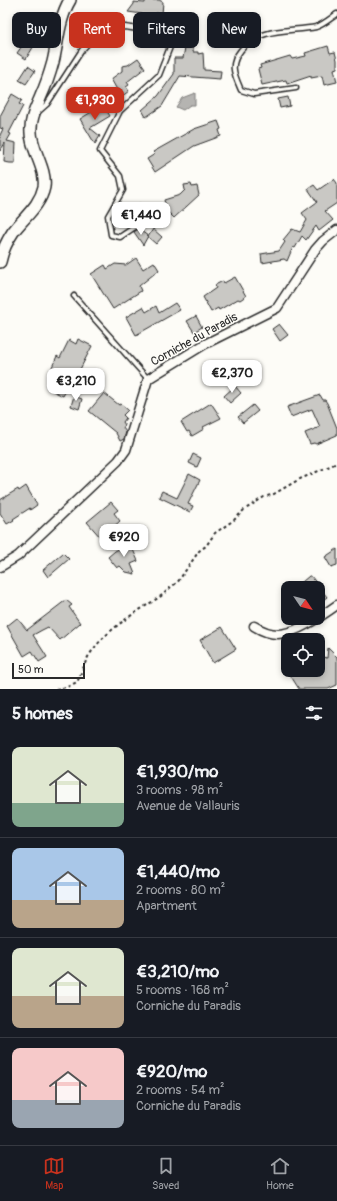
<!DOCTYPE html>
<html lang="en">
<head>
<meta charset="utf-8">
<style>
	:root { --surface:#171b24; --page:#20242c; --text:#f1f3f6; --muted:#9ea1a6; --line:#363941; --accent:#c8321e }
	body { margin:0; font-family:Pangolin,sans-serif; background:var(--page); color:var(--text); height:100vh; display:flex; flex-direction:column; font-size:15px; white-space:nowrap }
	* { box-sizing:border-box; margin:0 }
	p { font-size:13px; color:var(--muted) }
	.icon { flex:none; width:22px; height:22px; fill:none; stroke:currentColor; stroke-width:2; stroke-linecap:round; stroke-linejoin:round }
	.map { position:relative; height:689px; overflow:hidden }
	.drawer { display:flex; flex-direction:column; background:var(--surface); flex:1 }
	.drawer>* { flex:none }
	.banner { position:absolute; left:12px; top:12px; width:313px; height:36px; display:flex; gap:8px }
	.needle { width:26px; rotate:125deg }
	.buttons { position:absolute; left:281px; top:581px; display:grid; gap:8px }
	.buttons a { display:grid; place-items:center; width:44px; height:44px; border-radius:8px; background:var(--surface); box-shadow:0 2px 6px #0003; font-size:20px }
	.scale { position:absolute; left:12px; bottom:10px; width:73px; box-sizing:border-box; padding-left:4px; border:2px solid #2b2b2b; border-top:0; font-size:11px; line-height:14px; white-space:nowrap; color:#2b2b2b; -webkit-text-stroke:3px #fdfcf7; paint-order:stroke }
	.price { position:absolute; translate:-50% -34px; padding:0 9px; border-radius:8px; background:#fff; color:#222; font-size:13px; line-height:26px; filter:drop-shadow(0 1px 2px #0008) }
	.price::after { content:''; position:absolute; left:50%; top:24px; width:12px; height:9px; margin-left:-6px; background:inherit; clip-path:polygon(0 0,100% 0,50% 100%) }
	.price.current { background:var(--accent); color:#fff }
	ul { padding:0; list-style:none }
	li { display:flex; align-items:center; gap:12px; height:100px; padding:0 12px }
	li+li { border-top:1px solid var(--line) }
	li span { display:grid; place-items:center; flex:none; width:112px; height:80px; border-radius:8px; color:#555 }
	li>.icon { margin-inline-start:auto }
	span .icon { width:48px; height:48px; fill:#fffc; stroke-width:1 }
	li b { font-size:17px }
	h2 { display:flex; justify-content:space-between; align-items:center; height:48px; padding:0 12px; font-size:17px }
	.tag { padding:0 14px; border-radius:8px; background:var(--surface); box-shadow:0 2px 6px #0003; font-size:14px; line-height:36px }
	.tag.current { background:var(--accent); color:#fff }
	.tab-bar { display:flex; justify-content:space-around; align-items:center; height:56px; border-top:1px solid var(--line); background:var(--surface); font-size:11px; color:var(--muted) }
	.tab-bar a { display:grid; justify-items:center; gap:2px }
	.tab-bar .current { color:var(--accent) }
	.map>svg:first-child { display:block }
	.water { fill:#b5b4b1; stroke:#7e7d7b }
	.building { fill:#c9c8c4; stroke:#2b2b2b }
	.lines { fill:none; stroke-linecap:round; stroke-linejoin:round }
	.lane-casing { stroke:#2b2b2b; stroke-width:7 }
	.street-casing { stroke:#2b2b2b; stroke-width:11 }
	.secondary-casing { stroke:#2b2b2b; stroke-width:14 }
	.path { stroke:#2b2b2b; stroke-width:2; stroke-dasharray:3 3; stroke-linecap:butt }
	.lane { stroke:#fdfcf7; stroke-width:4 }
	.street { stroke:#fdfcf7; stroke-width:8 }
	.secondary { stroke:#fdfcf7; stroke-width:11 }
	.labels { text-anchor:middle; stroke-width:3; stroke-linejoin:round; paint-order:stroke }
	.street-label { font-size:12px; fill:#2b2b2b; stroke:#fdfcf7 }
</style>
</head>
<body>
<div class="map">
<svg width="337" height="689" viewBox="0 0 337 689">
	<rect width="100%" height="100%" fill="#fdfcf7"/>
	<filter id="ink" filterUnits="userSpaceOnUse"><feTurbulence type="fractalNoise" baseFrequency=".025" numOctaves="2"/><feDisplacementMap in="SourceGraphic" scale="8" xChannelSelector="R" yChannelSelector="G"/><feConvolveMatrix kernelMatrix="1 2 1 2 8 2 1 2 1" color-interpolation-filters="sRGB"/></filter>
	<g filter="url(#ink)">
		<path class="water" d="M195,93V105H190L183,110L176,107L182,98Z"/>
		<path class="building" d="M145,0H159L163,2L162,14L156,13V20L144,19V17H141L142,14L128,12L134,4V2L145,3Z
			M27,39L35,44L26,59L17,53Z
			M328,46L330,53L335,52L337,60V68L334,69L337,82L324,85L322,76L311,78V76L287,84L286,80L262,85L258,69L261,68L260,65L290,56L292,59L306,56L305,53Z
			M185,48H193V52H198V54L203,53L204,70L221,71L220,79L180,76L162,106L146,117L142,110L158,96L174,74V58H183Z
			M138,58L145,68L127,82L129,85L126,87L129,91L121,97L111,79L122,71V66L128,65Z
			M28,66L35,71L26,84L19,80Z
			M12,94L22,100L19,104L23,106L9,133L11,134L7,141L16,143L15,163H10L4,162L5,143L0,151V135L3,129L0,128V116Z
			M288,97L290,106L280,108L278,99Z
			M103,105L110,116L90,128L100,136L95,144L80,119Z
			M218,121L221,129L219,130L221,136L194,146L155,172L147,159L155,154L153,152L194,129Z
			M334,179L337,183V203L325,211L333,220L319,231L316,226L306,240L302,236L295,248L293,247L287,261L284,259L262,263L261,254L279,251L285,242L283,240L292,229L300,232L307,220L302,213L317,202L308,189L314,185L318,190Z
			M191,184L192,187L197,186L199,195L174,218L167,211L164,200L180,195L185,190L184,185Z
			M139,203L147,208L140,219L131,213Z
			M138,229L148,236L143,245L134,232Z
			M153,229L162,237L156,244L148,237Z
			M136,258L143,269L154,262L159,270L139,286L141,291L113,309L91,274L105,265L107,269L115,264L126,265Z
			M235,277L246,296L240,300L238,299L219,310L218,308L211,312L203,297L216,288L215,285L223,281L224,283Z
			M175,303L180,310L136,335L126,317L143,307L146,312L156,306L159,313Z
			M196,316L202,327L194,332L187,321Z
			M279,324L288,335L280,341L272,329Z
			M78,339L92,346L75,379L73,378L63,396L53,391L63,373L52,367L57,356L60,358L69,340L76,344Z
			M235,386L241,393L230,403L224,396Z
			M104,393L119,405L121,404L128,410L123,415L126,418L123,422L125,425L123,428L126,432L124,439L120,441L116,433L89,411Z
			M320,395L323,400H325L327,403L337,428V435L316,444L314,443L310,444L305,433L320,427L312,409L291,417L287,407Z
			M74,396L82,399L79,409L71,406Z
			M211,403L221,418L203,427L204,429L192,436L189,431L187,432L181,422Z
			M253,405L258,411L243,423L238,417Z
			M193,454L201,458L197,467L189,463Z
			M189,474L200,480L188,504L193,506L190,512L159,497L162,491L177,498Z
			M26,486L37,505L30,510V508L13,519L14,520L7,524L0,513V500L18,489L19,491Z
			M111,502L118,510L114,513L120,521L101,538L87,522Z
			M130,543L138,561L131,564L135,574L126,572L120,566L117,568L108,557L115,551Z
			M337,549V565L331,567L325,557Z
			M63,553L69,559L48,577L43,570Z
			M309,576H311L327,597L318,604V588H295Z
			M66,600L72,605L69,607L80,623L60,640L48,627L42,630L33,635L47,657L39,662L32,651L24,656L7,626L17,618L27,630Z
			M222,627L236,649L213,663L200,640Z
			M328,648L337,657V685L328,689H299L287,670H318V656L327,658Z"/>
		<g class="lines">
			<defs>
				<path id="lane" d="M296,88L254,94L241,90C234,74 229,65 241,50C259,27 290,32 316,27C323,25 331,18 337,14
					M38,112L47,104L82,50L101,29L125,27L151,31L170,47L159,75L120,111L100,151L120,176L123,190L108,216L111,235L120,237L151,216L159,223
					M74,296L148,379"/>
				<path id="street" d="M0,567L18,556L118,461L126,450L148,379L205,344L277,308L315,250L323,241L337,230
					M254,626C262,631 269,634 278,634C296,634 323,615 337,605"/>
				<path id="secondary" d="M0,262C2,252 7,241 13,232C24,217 40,206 44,187C47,168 29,147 31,128C31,116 37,106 41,96C46,85 50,73 53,62C58,41 59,18 70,0"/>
			</defs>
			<use href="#lane" class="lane-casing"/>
			<use href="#street" class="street-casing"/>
			<use href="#secondary" class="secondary-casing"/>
			<path class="path" d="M56,689L67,687L77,682C81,674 84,665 88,657C105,630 132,615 158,598C165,594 169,587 177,583L199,551L206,546L215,533L234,520L244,510L264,497L274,494L300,479L337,463"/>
			<use href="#lane" class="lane"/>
			<use href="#street" class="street"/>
			<use href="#secondary" class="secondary"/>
		</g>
	</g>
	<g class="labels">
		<g class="street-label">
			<text transform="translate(194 339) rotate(-29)" y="4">Corniche du Paradis</text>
		</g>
	</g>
</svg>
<div class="buttons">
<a><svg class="needle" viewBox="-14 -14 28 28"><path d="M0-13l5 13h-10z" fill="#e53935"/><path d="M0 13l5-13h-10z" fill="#9ea1a6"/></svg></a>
<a><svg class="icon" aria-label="locate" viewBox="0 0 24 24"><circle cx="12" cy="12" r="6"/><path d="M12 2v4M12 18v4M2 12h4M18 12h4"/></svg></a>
</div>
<div class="scale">50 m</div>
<b class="price current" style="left:95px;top:121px">€1,930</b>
<b class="price" style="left:141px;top:236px">€1,440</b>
<b class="price" style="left:232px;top:394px">€2,370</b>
<b class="price" style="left:76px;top:402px">€3,210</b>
<b class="price" style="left:124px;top:558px">€920</b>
<div class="banner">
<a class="tag">Buy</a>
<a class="tag current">Rent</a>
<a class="tag">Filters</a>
<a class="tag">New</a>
</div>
</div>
<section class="drawer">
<h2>5 homes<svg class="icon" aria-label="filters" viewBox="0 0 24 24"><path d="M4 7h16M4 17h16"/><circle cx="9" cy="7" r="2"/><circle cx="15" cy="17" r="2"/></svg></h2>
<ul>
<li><span style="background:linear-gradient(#dfe7d0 70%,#7fa58c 0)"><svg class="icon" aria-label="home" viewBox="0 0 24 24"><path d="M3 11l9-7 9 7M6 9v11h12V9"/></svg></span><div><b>€1,930/mo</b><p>3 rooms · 98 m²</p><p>Avenue de Vallauris</p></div></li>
<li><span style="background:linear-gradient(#a9c7e8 65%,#b9a48a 0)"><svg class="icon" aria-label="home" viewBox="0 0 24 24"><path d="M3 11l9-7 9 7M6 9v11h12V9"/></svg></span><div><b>€1,440/mo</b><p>2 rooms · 80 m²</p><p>Apartment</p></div></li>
<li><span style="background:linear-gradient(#dfe7d0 60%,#b9a48a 0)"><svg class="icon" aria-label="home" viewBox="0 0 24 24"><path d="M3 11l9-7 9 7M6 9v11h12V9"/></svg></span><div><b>€3,210/mo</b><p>5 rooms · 168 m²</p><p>Corniche du Paradis</p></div></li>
<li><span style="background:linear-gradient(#f6c9c9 65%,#9aa5b1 0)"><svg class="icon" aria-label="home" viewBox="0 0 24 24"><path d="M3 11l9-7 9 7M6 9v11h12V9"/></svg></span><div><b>€920/mo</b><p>2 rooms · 54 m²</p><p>Corniche du Paradis</p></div></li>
</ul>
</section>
<nav class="tab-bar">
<a class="current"><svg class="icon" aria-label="map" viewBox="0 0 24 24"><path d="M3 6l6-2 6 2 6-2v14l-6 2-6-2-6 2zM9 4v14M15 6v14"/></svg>Map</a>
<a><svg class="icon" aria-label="saved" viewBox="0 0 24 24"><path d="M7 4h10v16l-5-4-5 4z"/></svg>Saved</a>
<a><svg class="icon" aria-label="home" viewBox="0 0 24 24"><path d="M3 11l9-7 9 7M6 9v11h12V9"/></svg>Home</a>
</nav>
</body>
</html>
